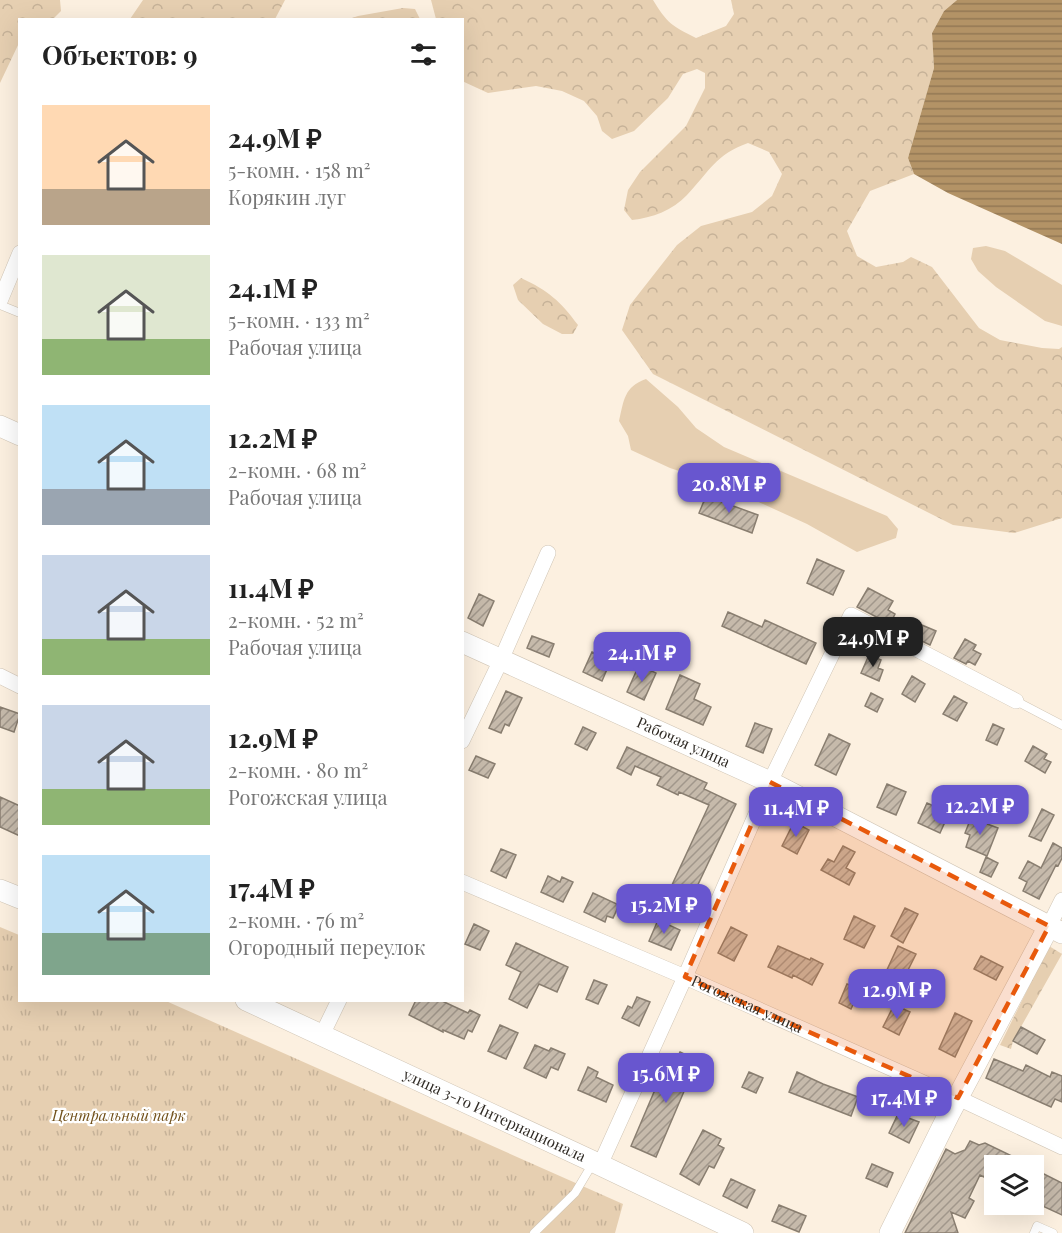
<!DOCTYPE html>
<html lang="ru">
<head>
<meta charset="utf-8">
<style>
	:root { --surface:#fff; --page:#f2f2f2; --text:#222; --muted:#767676; --accent:#6856cf }
	body { margin:0; font-family:"Playfair Display",serif; background:var(--page); color:var(--text); height:100vh; display:flex; flex-direction:column; font-size:22px; white-space:nowrap }
	* { box-sizing:border-box; margin:0 }
	p { font-size:20px; color:var(--muted) }
	.icon { flex:none; width:33px; height:33px; fill:none; stroke:currentColor; stroke-width:2; stroke-linecap:round; stroke-linejoin:round }
	.map { position:relative; flex:1; overflow:hidden }
	.sheet { position:absolute; left:18px; top:18px; width:446px; height:984px; display:flex; flex-direction:column; background:var(--surface); border-radius:0px; box-shadow:0 6px 24px #0002 }
	.sheet>* { flex:none }
	.controls { position:absolute; left:984px; top:1155px; display:grid; gap:12px }
	.controls a { display:grid; place-items:center; width:60px; height:60px; border-radius:0px; background:var(--surface); box-shadow:0 6px 24px #0002; font-size:30px }
	.price { position:absolute; translate:-50% -51px; padding:0 14px; border-radius:12px; background:var(--accent); color:#fff; font-size:20px; line-height:39px; filter:drop-shadow(0 2px 3px #0008) }
	.price::after { content:''; position:absolute; left:50%; top:36px; width:18px; height:14px; margin-left:-9px; background:inherit; clip-path:polygon(0 0,100% 0,50% 100%) }
	.price.on { background:#222; color:#fff }
	ul { padding:0; list-style:none }
	li { display:flex; align-items:center; gap:18px; height:150px; padding:0 24px }
	li span { display:grid; place-items:center; flex:none; width:168px; height:120px; border-radius:0px; color:#555 }
	li>.icon { margin-inline-start:auto }
	span .icon { width:72px; height:72px; fill:#fffc; stroke-width:1 }
	li b { font-size:26px }
	h2 { display:flex; justify-content:space-between; align-items:center; height:72px; padding:0 24px; font-size:26px }
	.map>svg:first-child { display:block }
	.grass { fill:#e6cfb1 }
	.forest { fill:url(#forest-crowns) }
	.park { fill:url(#park-tufts) }
	.water { fill:url(#water-rules) }
	.building { fill:url(#building-hatch); stroke:#897e70; stroke-width:1.5 }
	.lines { fill:none; stroke-linecap:round; stroke-linejoin:round }
	.lane-casing { stroke:#d0c5b5; stroke-width:9 }
	.street-casing { stroke:#d0c5b5; stroke-width:16 }
	.secondary-casing { stroke:#d0c5b5; stroke-width:22 }
	.lane { stroke:#fff; stroke-width:8 }
	.street { stroke:#fff; stroke-width:15 }
	.secondary { stroke:#fff; stroke-width:21 }
	.marked { fill:#e8590c; fill-opacity:0.2; stroke:#e8590c; stroke-width:4.5; stroke-dasharray:12 8; stroke-linejoin:round }
	.labels { text-anchor:middle; stroke-width:4.5; stroke-linejoin:round; paint-order:stroke }
	.street-label { font-size:15px; fill:#2f2a24; stroke:#fff }
	.park-label { font-size:15px; font-style:italic; fill:#72511b; stroke:#fff }
</style>
</head>
<body>
<div class="map">
<svg width="1062" height="1233" viewBox="0 0 1062 1233">
	<defs>
		<pattern id="forest-crowns" width="20" height="18" patternUnits="userSpaceOnUse" patternTransform="scale(1.5)"><rect width="20" height="18" fill="#e6cfb1"/><path d="M2 6a3 3 0 1 1 6 0M12 15a3 3 0 1 1 6 0" fill="none" stroke="#c6b298"/></pattern>
		<pattern id="park-tufts" width="24" height="20" patternUnits="userSpaceOnUse" patternTransform="scale(1.5)"><rect width="24" height="20" fill="#e6cfb1"/><path d="M3 7l-1-3M5 7V3M7 7l1-3M15 17l-1-3M17 17v-4M19 17l1-3" fill="none" stroke="#c6b298"/></pattern>
		<pattern id="water-rules" width="6" height="5" patternUnits="userSpaceOnUse" patternTransform="scale(1.5)"><rect width="6" height="5" fill="#b39366"/><path d="M0 2.5h6" fill="none" stroke="#927854"/></pattern>
		<pattern id="building-hatch" width="6" height="6" patternUnits="userSpaceOnUse" patternTransform="scale(1.5)"><rect width="6" height="6" fill="#c6baab"/><path d="M-1 1l2-2M0 6l6-6M5 7l2-2" fill="none" stroke="#a1978b"/></pattern>
	</defs>
	<rect width="100%" height="100%" fill="#fcf0e0"/>
	<path class="grass" d="M986,246L1005,251L1062,285V326L1045,321L996,287L978,271L971,259L973,248Z
		M646,379L678,407L696,428L724,447L887,516L898,529L896,538L857,552L807,524L719,484L670,468L631,450L628,436L619,421C624,400 624,387 646,379Z"/>
	<path class="forest" d="M0,0H60L61,11L53,19L20,20L19,43L0,83Z
		M143,0H285L275,19H130Z
		M431,0H653C667,23 672,26 696,38L726,26L734,14L731,0H957L944,11L932,33L934,68L908,158L914,174L870,191L847,231L857,256L876,267L903,262L911,257L932,267L979,328L1000,340L1042,348L1059,349L1062,347V518L1014,533L953,525L653,374L622,330L630,305L677,245L701,226L752,212L772,196L782,174L769,152L748,143C716,154 709,172 687,195C673,210 652,218 632,220L624,210L628,190L640,172L686,126L705,88V73L697,69L683,74L668,98L634,131L612,139L602,131L597,116L584,101L562,91L536,86L488,93L462,81V20L436,19Z
		M403,8L415,9L420,19H349L358,16Z
		M521,278C549,291 560,301 578,325L573,334H562L543,324L518,300L513,285Z
		M1049,946L1062,954L1013,1041L1011,1049L1000,1045Z"/>
	<path class="park" d="M0,927L19,935L20,1000L166,1001L623,1204L615,1233H0Z"/>
	<path class="water" d="M957,0H1062V244L948,193L914,174L908,158L934,68L932,33L944,11Z"/>
	<path class="building" d="M706,496L758,515L752,533L699,513Z
		M817,559L844,571L833,595L807,583Z
		M868,588L893,601L888,610L895,614L890,624L857,607Z
		M479,594L494,601L483,626L468,618Z
		M728,612L762,627L765,620L816,643L806,664L722,626Z
		M917,623L936,631L930,645L911,636Z
		M532,636L554,644L549,657L527,648Z
		M965,639L976,645L973,650L981,654L975,665L968,661L966,664L954,658Z
		M592,652L611,660L602,681L583,672Z
		M869,655L881,660L878,668L883,670L879,681L861,673Z
		M639,665L656,673L644,700L627,692Z
		M680,675L700,684L694,699L711,707L703,725L666,709Z
		M912,676L925,684L915,702L902,694Z
		M506,691L522,698L509,726L505,724L501,733L489,728Z
		M871,693L883,699L877,712L865,706Z
		M954,696L967,703L957,721L943,714Z
		M0,707L20,714L14,732L0,727Z
		M755,723L772,729L763,753L746,746Z
		M993,724L1004,729L997,745L986,740Z
		M583,727L596,733L587,750L575,744Z
		M829,734L850,744L836,775L815,765Z
		M1033,746L1047,754L1044,759L1051,762L1045,773L1025,761Z
		M627,747L707,783L704,789L736,804L693,895L672,885L709,805L679,792L678,795L657,785L661,777L635,766L631,775L617,768Z
		M476,756L495,764L488,778L469,770Z
		M887,784L906,792L896,815L877,807Z
		M0,797L20,806V836L0,827Z
		M927,803L949,813L940,833L918,823Z
		M1042,809L1054,815L1041,841L1029,836Z
		M971,818L998,828L987,856L966,847L970,835L965,833Z
		M794,822L809,830L797,854L782,846Z
		M1053,843L1062,848V858L1058,866L1056,865L1039,899L1023,891L1027,882L1019,878L1028,861L1041,868Z
		M843,846L855,852L846,868L855,873L849,885L821,870L828,859L834,862Z
		M501,849L516,855L506,878L491,871Z
		M986,857L998,863L991,877L980,872Z
		M548,876L560,882L562,877L573,882L563,902L541,892Z
		M593,893L619,905L613,918L607,916L605,922L584,912Z
		M905,908L918,914L903,943L891,936Z
		M854,916L875,926L864,948L844,939Z
		M658,920L680,930L671,950L649,941Z
		M474,924L489,931L480,950L465,944Z
		M731,927L747,935L734,961L718,953Z
		M516,943L568,967L557,992L539,984L527,1008L509,999L521,972L506,965Z
		M778,946L810,960L811,958L823,964L812,985L793,975L792,978L768,967Z
		M898,946L916,954L903,980L886,972Z
		M981,956L1003,967L996,980L974,969Z
		M594,980L607,985L598,1004L586,999Z
		M847,984L860,989L851,1009L839,1003Z
		M637,997L650,1002L639,1026L622,1018L628,1006L632,1008Z
		M416,1000H440L468,1013L470,1010L480,1015L472,1032L468,1030L464,1039L443,1030V1032L409,1015Z
		M894,1005L910,1012L899,1035L883,1027Z
		M955,1013L972,1021L955,1057L939,1049Z
		M500,1025L518,1033L506,1059L488,1051Z
		M1021,1027L1045,1040L1037,1054L1013,1041Z
		M535,1045L549,1051L551,1048L565,1054L558,1070L551,1067L546,1078L524,1068Z
		M680,1052L707,1065L699,1080L691,1075L656,1157L631,1146L660,1078L666,1080Z
		M994,1059L1023,1071L1026,1065L1050,1077L1052,1072L1062,1076V1102L1055,1099L1051,1107L986,1078Z
		M588,1067L598,1072L596,1077L613,1085L606,1102L578,1090Z
		M749,1072L763,1078L756,1093L742,1087Z
		M797,1072L823,1084L858,1097L851,1116L789,1092Z
		M898,1114L919,1122L909,1143L889,1133Z
		M703,1130L721,1139L718,1145L724,1148L714,1168L709,1166L699,1185L680,1174Z
		M970,1141L979,1145L985,1143L1014,1157L1009,1166H994V1182L980,1175L969,1198L974,1201L965,1218L951,1212L958,1233H905L946,1149L955,1154L965,1150Z
		M872,1164L893,1173L887,1187L866,1178Z
		M1034,1169L1062,1183V1215L1034,1202Z
		M731,1179L755,1190L747,1208L723,1196Z
		M779,1205L806,1216L799,1232L772,1221Z"/>
	<g class="lines">
		<defs>
			<path id="lane" d="M0,305L20,313
				M1016,701L1062,725
				M534,1233L575,1193L593,1163
				M1034,1233L1037,1226L1053,1233"/>
			<g id="street">
				<path d="M0,301L20,253"/>
				<path d="M0,676L20,686"/>
				<path d="M462,741L501,660L548,553"/>
				<path id="s1" d="M462,882L685,977L958,1098L1062,1147"/>
				<path d="M1049,926L1062,900"/>
				<path d="M322,1035L339,1000"/>
				<path d="M600,1165L685,977L770,782L851,615L1016,701"/>
			</g>
			<g id="secondary">
				<path d="M0,426L20,435"/>
				<path id="s2" d="M462,642L770,782L1062,933"/>
				<path d="M0,890L20,898"/>
				<path id="s3" d="M246,1000L594,1162L743,1233"/>
				<path d="M890,1233L949,1114L1049,926"/>
			</g>
		</defs>
		<use href="#lane" class="lane-casing"/>
		<use href="#street" class="street-casing"/>
		<use href="#secondary" class="secondary-casing"/>
		<use href="#lane" class="lane"/>
		<use href="#street" class="street"/>
		<use href="#secondary" class="secondary"/>
	</g>
	<path class="marked" d="M770,782L1049,926L958,1098L685,977Z"/>
	<g class="labels">
		<g class="street-label">
			<text dy="5" stroke="none"><textPath href="#s2" startOffset="243">Рабочая улица</textPath></text>
			<text dy="5" stroke="none"><textPath href="#s1" startOffset="310">Рогожская улица</textPath></text>
			<text dy="5" stroke="none"><textPath href="#s3" startOffset="274">улица 3-го Интернационала</textPath></text>
		</g>
		<g class="park-label">
			<text x="119" y="1121">Центральный парк</text>
		</g>
	</g>
</svg>
<div class="controls">
<a><svg class="icon" aria-label="layers" viewBox="0 0 24 24"><path d="M12 4l9 5-9 5-9-5zM3 14l9 5 9-5"/></svg></a>
</div>
<b class="price" style="left:729px;top:514px">20.8M ₽</b>
<b class="price on" style="left:873px;top:668px">24.9M ₽</b>
<b class="price" style="left:642px;top:683px">24.1M ₽</b>
<b class="price" style="left:980px;top:836px">12.2M ₽</b>
<b class="price" style="left:796px;top:838px">11.4M ₽</b>
<b class="price" style="left:664px;top:935px">15.2M ₽</b>
<b class="price" style="left:897px;top:1020px">12.9M ₽</b>
<b class="price" style="left:666px;top:1104px">15.6M ₽</b>
<b class="price" style="left:904px;top:1128px">17.4M ₽</b>
<section class="sheet">
<h2>Объектов: 9<svg class="icon" aria-label="filters" viewBox="0 0 24 24"><path d="M4 7h16M4 17h16"/><circle cx="9" cy="7" r="2"/><circle cx="15" cy="17" r="2"/></svg></h2>
<ul>
<li><span style="background:linear-gradient(#ffd9b3 70%,#b9a48a 0)"><svg class="icon" aria-label="home" viewBox="0 0 24 24"><path d="M3 11l9-7 9 7M6 9v11h12V9"/></svg></span><div><b>24.9M ₽</b><p>5-комн. · 158 m²</p><p>Корякин луг</p></div></li>
<li><span style="background:linear-gradient(#dfe7d0 70%,#8fb573 0)"><svg class="icon" aria-label="home" viewBox="0 0 24 24"><path d="M3 11l9-7 9 7M6 9v11h12V9"/></svg></span><div><b>24.1M ₽</b><p>5-комн. · 133 m²</p><p>Рабочая улица</p></div></li>
<li><span style="background:linear-gradient(#bfe0f5 70%,#9aa5b1 0)"><svg class="icon" aria-label="home" viewBox="0 0 24 24"><path d="M3 11l9-7 9 7M6 9v11h12V9"/></svg></span><div><b>12.2M ₽</b><p>2-комн. · 68 m²</p><p>Рабочая улица</p></div></li>
<li><span style="background:linear-gradient(#c9d6e8 70%,#8fb573 0)"><svg class="icon" aria-label="home" viewBox="0 0 24 24"><path d="M3 11l9-7 9 7M6 9v11h12V9"/></svg></span><div><b>11.4M ₽</b><p>2-комн. · 52 m²</p><p>Рабочая улица</p></div></li>
<li><span style="background:linear-gradient(#c9d6e8 70%,#8fb573 0)"><svg class="icon" aria-label="home" viewBox="0 0 24 24"><path d="M3 11l9-7 9 7M6 9v11h12V9"/></svg></span><div><b>12.9M ₽</b><p>2-комн. · 80 m²</p><p>Рогожская улица</p></div></li>
<li><span style="background:linear-gradient(#bfe0f5 65%,#7fa58c 0)"><svg class="icon" aria-label="home" viewBox="0 0 24 24"><path d="M3 11l9-7 9 7M6 9v11h12V9"/></svg></span><div><b>17.4M ₽</b><p>2-комн. · 76 m²</p><p>Огородный переулок</p></div></li>
</ul>
</section>
</div>
</body>
</html>
